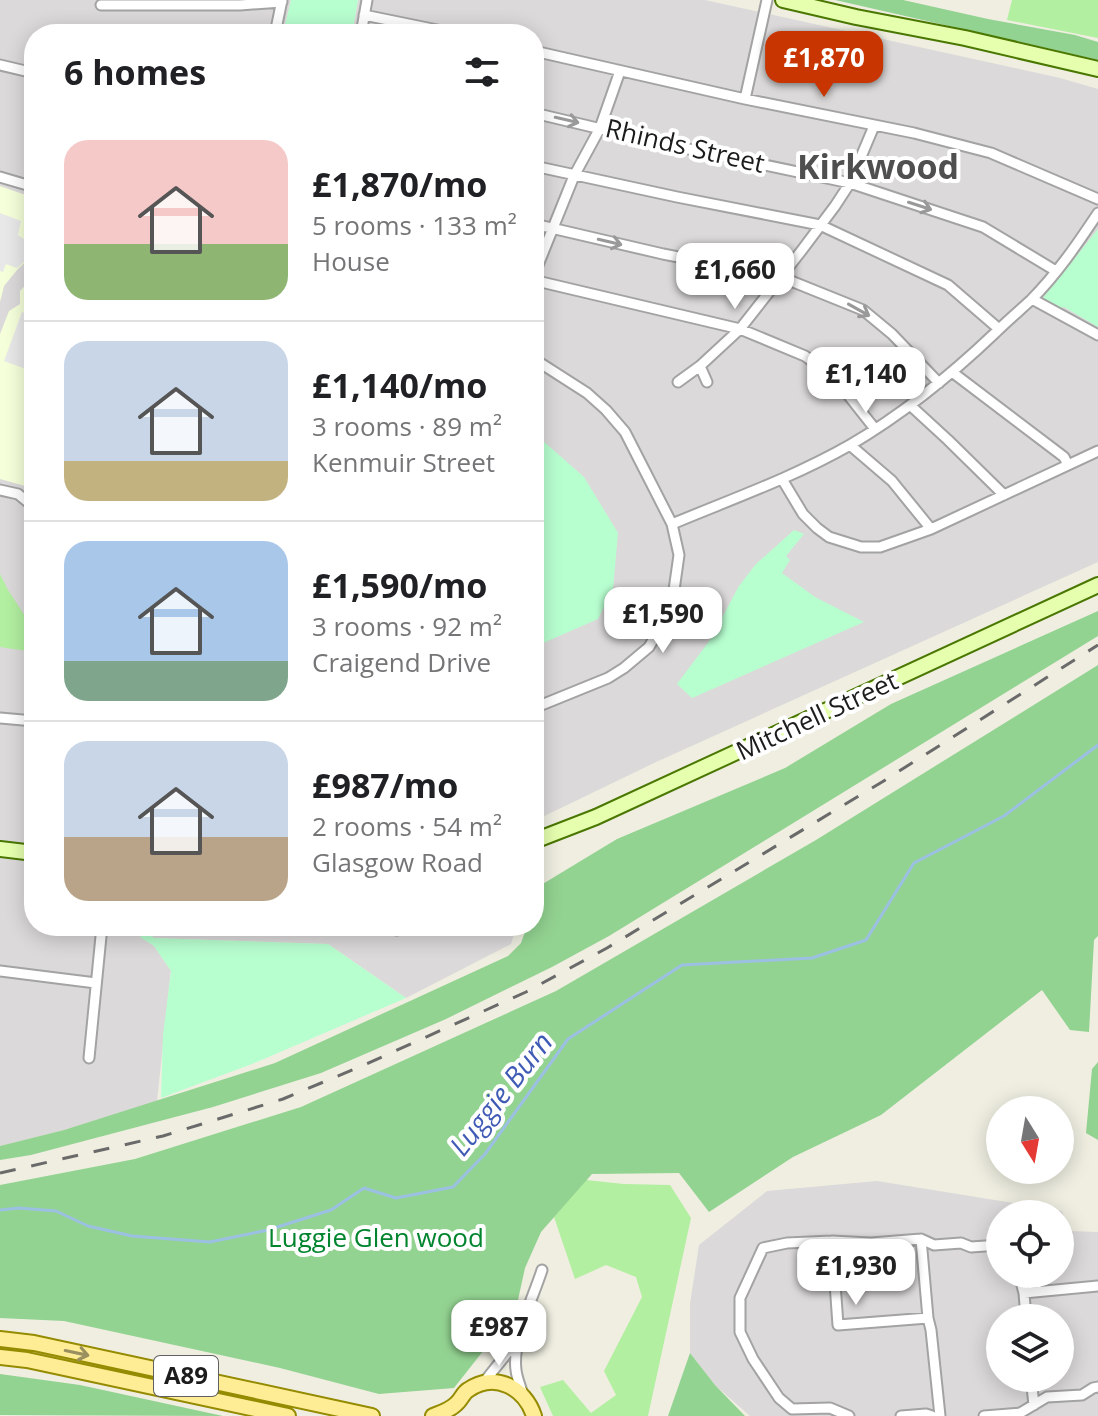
<!DOCTYPE html>
<html lang="en">
<head>
<meta charset="utf-8">
<style>
	:root { --surface:#fff; --page:#f2f2f2; --text:#202124; --muted:#757577; --line:#e0e0e0; --accent:#c93500 }
	body { margin:0; font-family:"Open Sans",sans-serif; background:var(--page); color:var(--text); height:100vh; display:flex; flex-direction:column; font-size:30px; white-space:nowrap }
	* { box-sizing:border-box; margin:0 }
	p { font-size:26px; color:var(--muted) }
	.icon { flex:none; width:44px; height:44px; fill:none; stroke:currentColor; stroke-width:2; stroke-linecap:round; stroke-linejoin:round }
	.map { position:relative; flex:1; overflow:hidden }
	.side { position:absolute; left:24px; top:24px; width:520px; height:912px; display:flex; flex-direction:column; background:var(--surface); border-radius:32px; box-shadow:0 4px 20px #0003 }
	.side>* { flex:none }
	.needle { width:52px; rotate:169deg }
	.fabs { position:absolute; left:986px; top:1096px; display:grid; gap:16px }
	.fabs a { display:grid; place-items:center; width:88px; height:88px; border-radius:50%; background:var(--surface); box-shadow:0 4px 20px #0003; font-size:40px }
	.price { position:absolute; translate:-50% -68px; padding:0 18px; border-radius:16px; background:#fff; color:#222; font-size:26px; line-height:52px; filter:drop-shadow(0 2px 4px #0008) }
	.price::after { content:''; position:absolute; left:50%; top:48px; width:24px; height:18px; margin-left:-12px; background:inherit; clip-path:polygon(0 0,100% 0,50% 100%) }
	.price.selected { background:var(--accent); color:#fff }
	ul { padding:0; list-style:none }
	li { display:flex; align-items:center; gap:24px; height:200px; padding:0 40px }
	li+li { border-top:2px solid var(--line) }
	li span { display:grid; place-items:center; flex:none; width:224px; height:160px; border-radius:24px; color:#555 }
	li>.icon { margin-inline-start:auto }
	span .icon { width:96px; height:96px; fill:#fffc; stroke-width:1 }
	li b { font-size:34px }
	h2 { display:flex; justify-content:space-between; align-items:center; height:96px; padding:0 40px; font-size:34px }
	.map>svg:first-child { display:block }
	.residential { fill:#dbd9d9; fill-rule:evenodd }
	.education { fill:#f5ffda }
	.grass { fill:#b2efa0 }
	.forest { fill:#93d391 }
	.park { fill:#b8ffd0 }
	.parking { fill:#e8e8e8 }
	.lines { fill:none; stroke-linecap:round; stroke-linejoin:round }
	.stream { stroke:#9cc0e2; stroke-width:3 }
	.street-casing { stroke:#a3a3a3; stroke-width:13 }
	.secondary-casing { stroke:#4a7700; stroke-width:18 }
	.primary-casing { stroke:#958b00; stroke-width:18 }
	.street { stroke:#fff; stroke-width:9 }
	.secondary { stroke:#e6ffaf; stroke-width:14 }
	.primary { stroke:#ffed96; stroke-width:14 }
	.rail { stroke:#6a6a6a; stroke-width:3; stroke-dasharray:16 16; stroke-linecap:butt }
	.oneway { stroke:#999 }
	.oneway2 { stroke:#998f5f }
	.labels { text-anchor:middle; stroke-width:8; stroke-linejoin:round; paint-order:stroke }
	.shield { fill:#fff; stroke:#606060; stroke-width:2 }
	.shield-label { font-size:24px; font-weight:bold; fill:#1c1c1c }
	.street-label { font-size:26px; fill:#1c1c1c; stroke:#fff }
	.park-label { font-size:26px; fill:#00842e; stroke:#fff }
	.water-label { font-size:28px; font-style:italic; fill:#405bb5; stroke:#fff }
	.district-label { font-size:34px; font-weight:bold; fill:#4f4f4f; stroke:#fff }
</style>
</head>
<body>
<div class="map">
<svg width="1098" height="1416" viewBox="0 0 1098 1416">
	<rect width="100%" height="100%" fill="#efeee1"/>
	<path class="residential" d="M0,0H291L283,34H34V926H517L511,944L406,998L328,944L154,938L145,931L141,937L154,946L171,970L157,1101L64,1130L0,1146Z
		M358,0H705L1060,78L1098,89V562L654,763L534,821V34H352Z
		M877,1181L1062,1211L1069,1231L1098,1232V1416H750L715,1385L690,1353V1304L699,1245L767,1191ZM1000,1214H1060V1274H1000ZM1000,1318H1060V1378H1000Z"/>
	<path class="education" d="M0,186L34,198V254L18,269L4,286L0,302Z
		M34,276V493L25,486L0,479V334L9,311L20,304V291Z"/>
	<path class="grass" d="M1012,0H1098V38L1007,20Z
		M0,574L8,590L34,630V652L0,647Z
		M586,1180L624,1184L670,1185L691,1218L648,1416H553L540,1387L563,1380L591,1413L616,1395L604,1371L642,1297L636,1277L606,1265L575,1279L554,1217Z"/>
	<path class="forest" d="M835,0H903L988,19L1075,35L1098,42V60Z
		M1098,611V636L609,936L552,967L446,1019L321,1073L213,1107L31,1155L0,1160V1146L64,1130L275,1063L508,956L521,943L527,926H534V906L541,885L617,839L785,768L891,704Z
		M1098,665V936L1094,940L1089,1032L1070,1030L1042,990L881,1115L793,1157L709,1212L679,1173L592,1174L541,1232L525,1268L516,1309L454,1388L379,1394L280,1368L64,1321L0,1318V1185L135,1159L301,1107L556,991L816,840Z
		M1098,1062V1140L1086,1133L1092,1069Z
		M690,1353L715,1385L745,1416H668Z
		M0,1374L80,1385L223,1416L0,1415Z"/>
	<path class="park" d="M291,0H358L352,34H283Z
		M1098,229V327L1064,307L1059,309L1042,299Z
		M534,433L584,477L618,533L613,589L598,619L534,647Z
		M794,530L804,534L786,556L790,560L782,573L815,597L864,622L692,698L677,684L710,640L739,586L756,564Z
		M145,931L154,938L328,944L406,998L252,1064L161,1098L163,1035L171,971L154,946L140,937Z"/>
	<path class="parking" d="M0,213L21,221L18,235L34,246V253L17,268L6,264L3,272L0,271Z
		M22,312L34,316V362L29,361L26,369L4,361Z"/>
	<g class="lines">
		<path class="stream" d="M0,1210L19,1208L56,1211L88,1226L132,1236L210,1242L268,1230L331,1210L364,1188L396,1198L453,1187L485,1154L568,1039L682,965L812,958L866,940L914,863L1004,816L1098,745"/>
		<defs>
			<path id="street" d="M101,5H240L282,2
				M364,15L457,34
				M275,34L282,0
				M361,34L367,0
				M534,51L745,99L914,133L991,153L1098,199
				M0,65L34,73
				M745,99L767,0
				M534,113L660,143L850,183L983,227L1056,271
				M534,166L677,197L820,225L948,285L999,329
				M0,177L34,187
				M534,224L663,254L781,277L863,310L892,334L939,383
				M534,275L574,176L600,128L620,71
				M534,277L537,281L740,329L805,356L834,377L875,429
				M1032,299L1098,335
				M534,359L587,393L606,410L625,432L672,524L679,555L674,590L661,626L649,647L624,668L608,678L534,708
				M952,372L1064,457L1068,465
				M678,382L700,366
				M707,382L700,366L740,329L802,250L835,206L850,183L874,126
				M911,406L948,440L1004,495
				M850,445L892,481L931,529
				M782,479L803,514L817,528L829,537L861,547H880L931,529L1098,451
				M0,490L18,494L34,507
				M672,524C732,499 794,477 850,445C903,414 951,375 995,333C1007,321 1019,311 1031,300C1057,274 1078,243 1098,213
				M0,718L34,721
				M392,926L396,930L417,926
				M0,971L96,983
				M89,1058L102,926
				M921,1239L928,1318L931,1330L940,1416
				M832,1241L838,1325L928,1318
				M1019,1274L1024,1293L1098,1286
				M1024,1293L1026,1318
				M1031,1378L1034,1405
				M484,1382L517,1341
				M523,1395C521,1387 517,1379 516,1370C512,1340 533,1298 542,1270
				M849,1416L830,1408L792,1409L779,1398L753,1359L740,1332V1298L763,1248L787,1243L832,1241L871,1243L921,1239L934,1245L961,1243L971,1247L1000,1245
				M901,1416L926,1414L932,1416
				M984,1416L1020,1413L1047,1397L1082,1395L1093,1388L1098,1387"/>
			<path id="secondary" d="M783,0L856,17L965,38L1098,69
				M534,841L596,817L1098,585
				M0,849L34,853"/>
			<path id="primary" d="M0,1339L34,1343L372,1416
				M0,1357L27,1360L288,1416
				M433,1416C441,1413 450,1410 456,1404C461,1400 463,1393 468,1390C495,1371 525,1388 534,1416"/>
		</defs>
		<use href="#street" class="street-casing"/>
		<use href="#secondary" class="secondary-casing"/>
		<use href="#primary" class="primary-casing"/>
		<use href="#street" class="street"/>
		<use href="#secondary" class="secondary"/>
		<use href="#primary" class="primary"/>
		<path class="rail" d="M0,1173L163,1136L283,1099L364,1065L526,992L607,948L882,782L1098,645"/>
	</g>
	<defs><path id="oneway-shaft" d="M-6 0H5M1.5-3L5.5 0L1.5 3" fill="none" stroke-width="1.6" stroke-linecap="round" stroke-linejoin="round" transform="scale(2)"/></defs>
	<g class="oneway">
		<use href="#oneway-shaft" transform="translate(567 120) rotate(13)"/>
		<use href="#oneway-shaft" transform="translate(920 206) rotate(18)"/>
		<use href="#oneway-shaft" transform="translate(610 242) rotate(13)"/>
		<use href="#oneway-shaft" transform="translate(859 310) rotate(29)"/>
	</g>
	<use class="oneway2" href="#oneway-shaft" transform="translate(77 1353) rotate(12)"/>
	<g class="labels">
		<rect class="shield" x="154" y="1356" width="64" height="40" rx="6"/>
		<g class="shield-label">
			<text x="186" y="1384">A89</text>
		</g>
		<g class="street-label">
			<text transform="translate(685 146) rotate(13)" y="9">Rhinds Street</text>
			<text transform="translate(817 716) rotate(-25)" y="9">Mitchell Street</text>
		</g>
		<g class="park-label">
			<text x="376" y="1247">Luggie Glen wood</text>
		</g>
		<g class="water-label">
			<text transform="translate(501 1094) rotate(-52)" y="10">Luggie Burn</text>
		</g>
		<g class="district-label">
			<text x="878" y="179">Kirkwood</text>
		</g>
	</g>
</svg>
<div class="fabs">
<a><svg class="needle" viewBox="-14 -14 28 28"><path d="M0-13l5 13h-10z" fill="#e53935"/><path d="M0 13l5-13h-10z" fill="#757577"/></svg></a>
<a><svg class="icon" aria-label="locate" viewBox="0 0 24 24"><circle cx="12" cy="12" r="6"/><path d="M12 2v4M12 18v4M2 12h4M18 12h4"/></svg></a>
<a><svg class="icon" aria-label="layers" viewBox="0 0 24 24"><path d="M12 4l9 5-9 5-9-5zM3 14l9 5 9-5"/></svg></a>
</div>
<b class="price selected" style="left:824px;top:99px">£1,870</b>
<b class="price" style="left:735px;top:311px">£1,660</b>
<b class="price" style="left:866px;top:415px">£1,140</b>
<b class="price" style="left:663px;top:655px">£1,590</b>
<b class="price" style="left:856px;top:1307px">£1,930</b>
<b class="price" style="left:499px;top:1368px">£987</b>
<section class="side">
<h2>6 homes<svg class="icon" aria-label="filters" viewBox="0 0 24 24"><path d="M4 7h16M4 17h16"/><circle cx="9" cy="7" r="2"/><circle cx="15" cy="17" r="2"/></svg></h2>
<ul>
<li><span style="background:linear-gradient(#f6c9c9 65%,#8fb573 0)"><svg class="icon" aria-label="home" viewBox="0 0 24 24"><path d="M3 11l9-7 9 7M6 9v11h12V9"/></svg></span><div><b>£1,870/mo</b><p>5 rooms · 133 m²</p><p>House</p></div></li>
<li><span style="background:linear-gradient(#c9d6e8 75%,#c2b280 0)"><svg class="icon" aria-label="home" viewBox="0 0 24 24"><path d="M3 11l9-7 9 7M6 9v11h12V9"/></svg></span><div><b>£1,140/mo</b><p>3 rooms · 89 m²</p><p>Kenmuir Street</p></div></li>
<li><span style="background:linear-gradient(#a9c7e8 75%,#7fa58c 0)"><svg class="icon" aria-label="home" viewBox="0 0 24 24"><path d="M3 11l9-7 9 7M6 9v11h12V9"/></svg></span><div><b>£1,590/mo</b><p>3 rooms · 92 m²</p><p>Craigend Drive</p></div></li>
<li><span style="background:linear-gradient(#c9d6e8 60%,#b9a48a 0)"><svg class="icon" aria-label="home" viewBox="0 0 24 24"><path d="M3 11l9-7 9 7M6 9v11h12V9"/></svg></span><div><b>£987/mo</b><p>2 rooms · 54 m²</p><p>Glasgow Road</p></div></li>
</ul>
</section>
</div>
</body>
</html>
